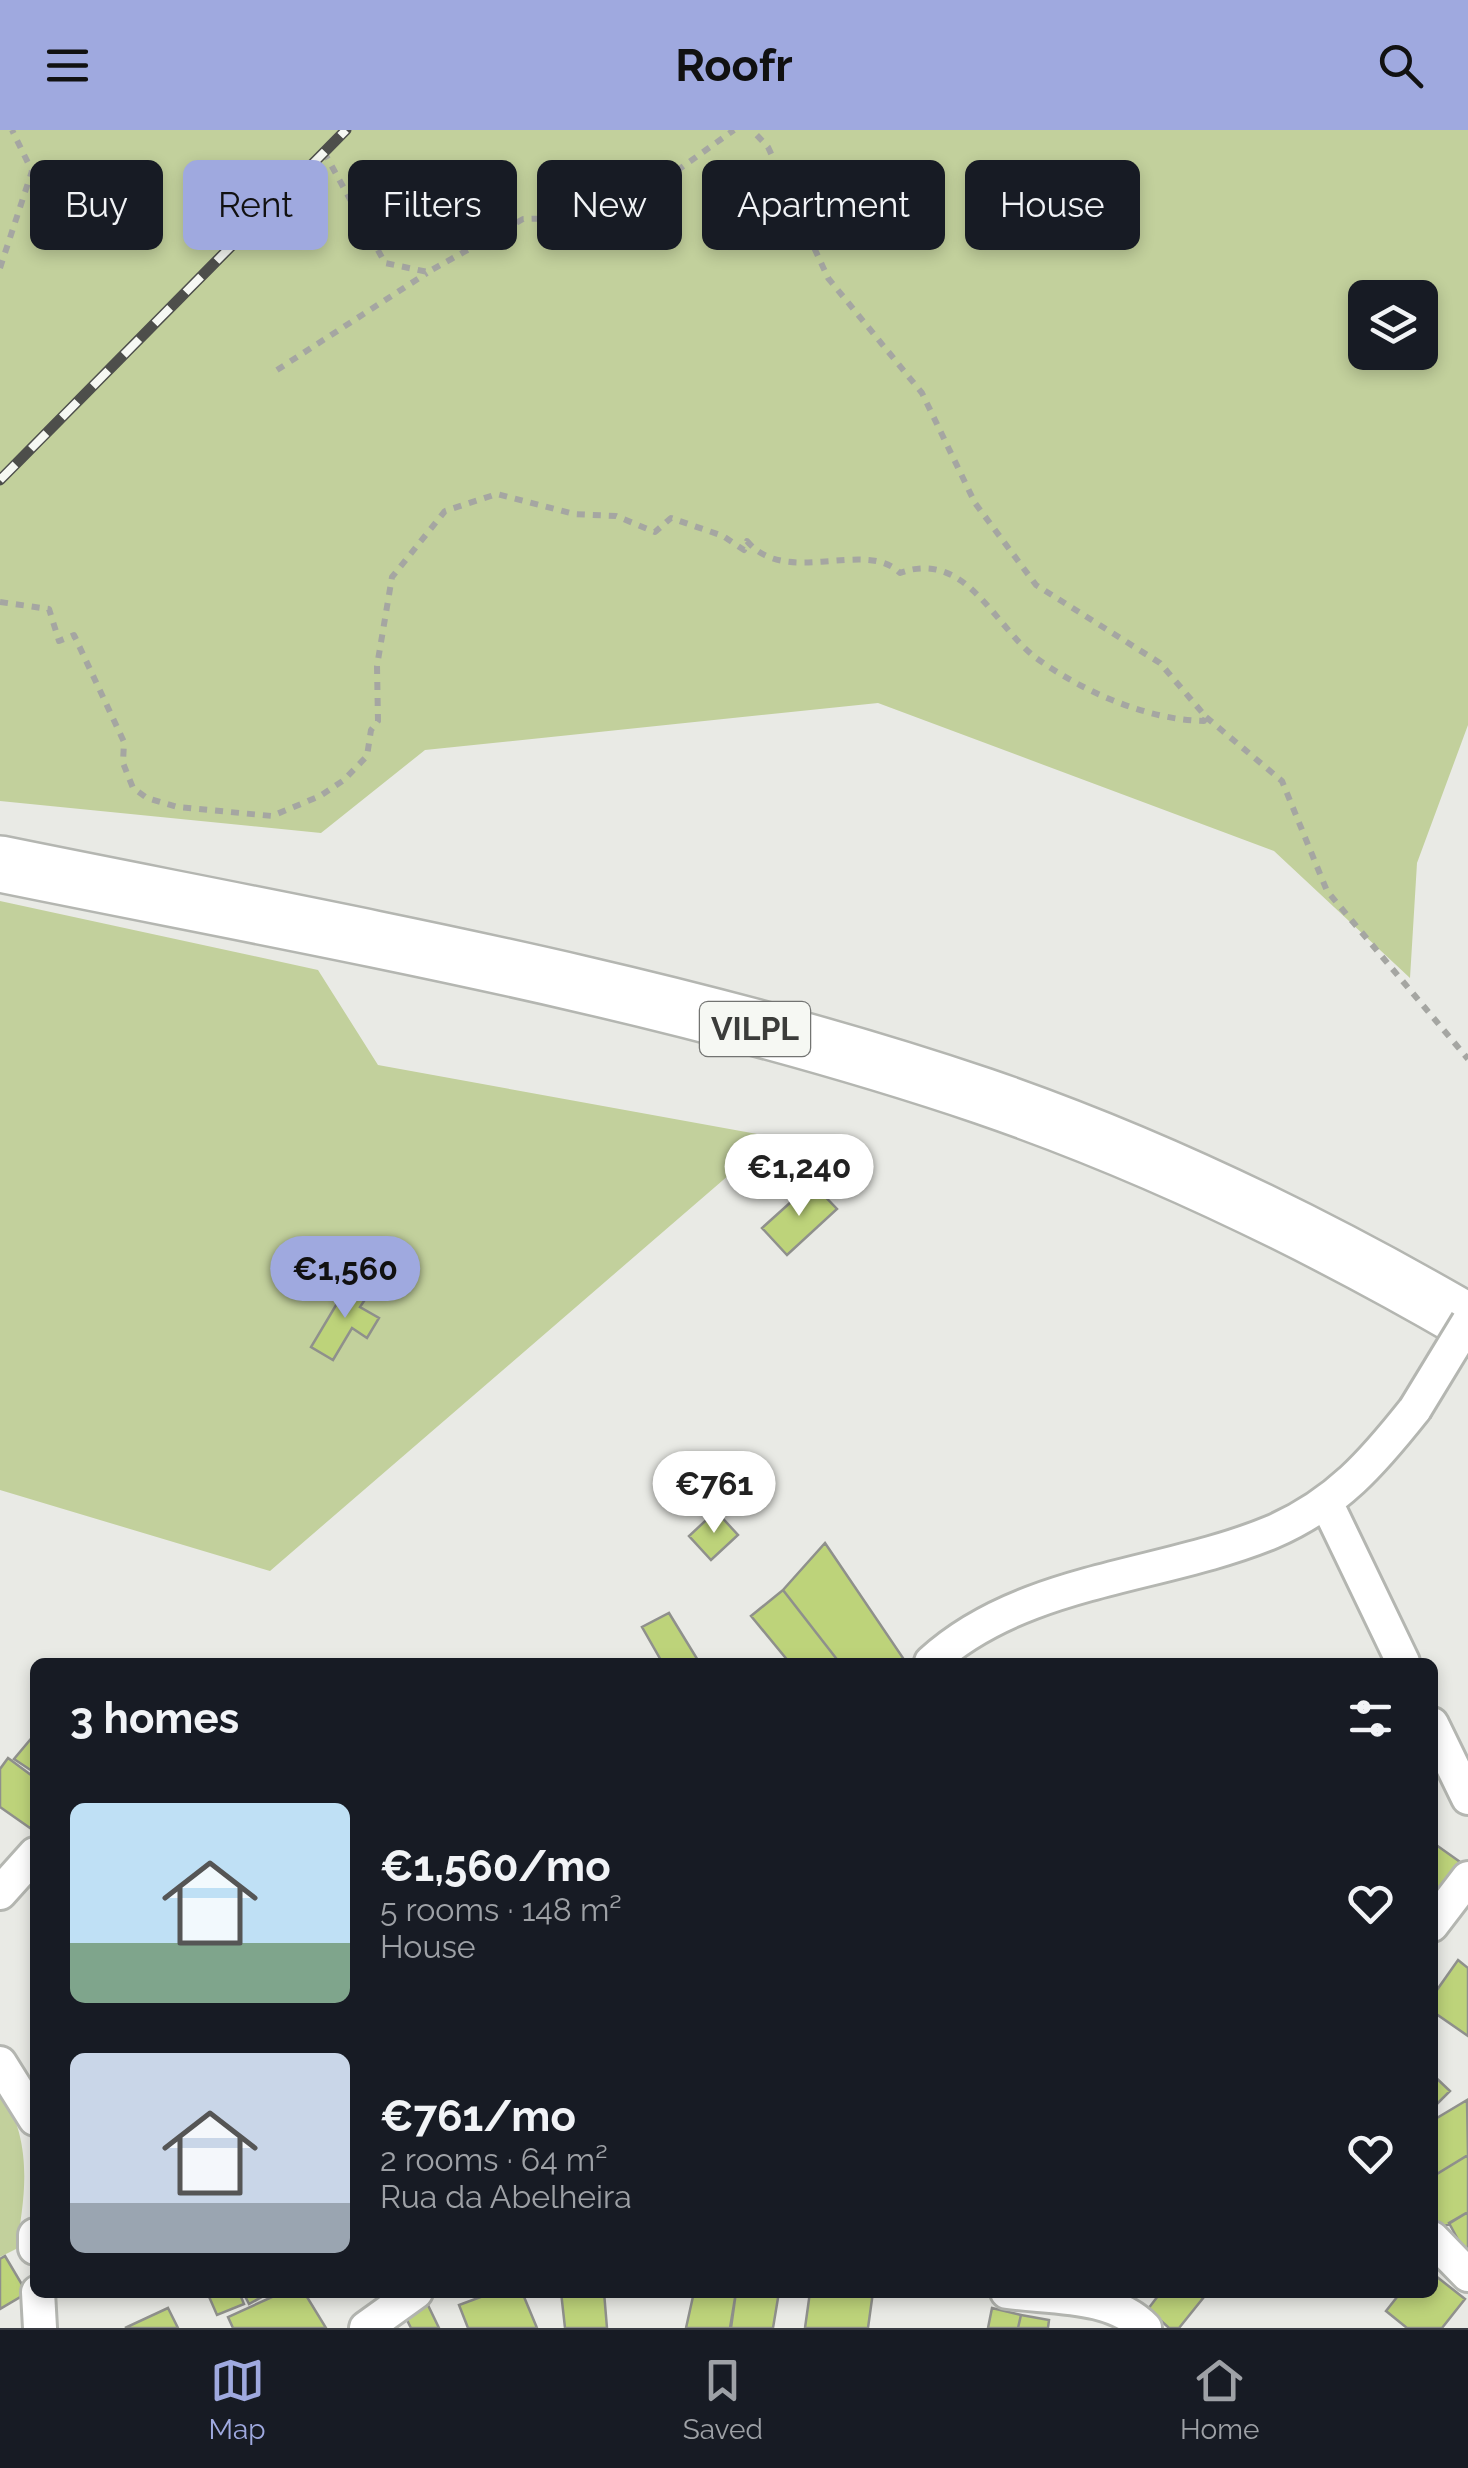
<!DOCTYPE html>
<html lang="en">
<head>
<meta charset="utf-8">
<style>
	:root { --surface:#171b24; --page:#242831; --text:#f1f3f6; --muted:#9ea1a6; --line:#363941; --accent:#9fa9df }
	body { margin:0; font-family:Raleway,sans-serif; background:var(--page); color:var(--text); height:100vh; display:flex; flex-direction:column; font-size:38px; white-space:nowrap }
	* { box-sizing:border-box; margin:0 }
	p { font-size:32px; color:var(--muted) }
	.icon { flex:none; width:55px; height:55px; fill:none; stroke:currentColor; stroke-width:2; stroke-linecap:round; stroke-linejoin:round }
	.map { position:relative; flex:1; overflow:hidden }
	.details { position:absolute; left:30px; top:1528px; width:1408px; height:640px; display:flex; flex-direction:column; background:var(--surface); border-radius:15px; box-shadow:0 5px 15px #0003 }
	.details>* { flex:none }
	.banner { position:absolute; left:30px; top:30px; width:1410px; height:90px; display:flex; gap:20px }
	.fabs { position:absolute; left:1348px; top:150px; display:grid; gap:20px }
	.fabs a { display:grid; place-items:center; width:90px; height:90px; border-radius:15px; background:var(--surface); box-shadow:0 5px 15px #0003; font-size:50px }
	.price { position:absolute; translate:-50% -85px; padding:0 22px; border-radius:35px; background:#fff; color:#222; font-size:32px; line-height:65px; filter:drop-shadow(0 2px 5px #0008) }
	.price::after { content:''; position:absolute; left:50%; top:60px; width:30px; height:22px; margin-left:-15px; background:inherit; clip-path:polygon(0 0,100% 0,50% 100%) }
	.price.active { background:var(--accent); color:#111 }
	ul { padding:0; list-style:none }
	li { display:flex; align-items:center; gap:30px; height:250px; padding:0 40px }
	li span { display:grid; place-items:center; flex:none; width:280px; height:200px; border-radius:15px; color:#555 }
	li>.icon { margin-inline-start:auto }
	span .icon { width:120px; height:120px; fill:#fffc; stroke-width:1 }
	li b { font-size:42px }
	h2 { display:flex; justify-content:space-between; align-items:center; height:120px; padding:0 40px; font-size:42px }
	.chip { padding:0 35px; border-radius:15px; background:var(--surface); box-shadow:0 5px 15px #0003; font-size:35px; line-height:90px }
	.chip.active { background:var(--accent); color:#111 }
	header { display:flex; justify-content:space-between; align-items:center; height:130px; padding:0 40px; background:var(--accent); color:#111; font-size:45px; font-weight:700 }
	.menu { display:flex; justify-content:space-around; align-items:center; height:140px; border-top:2px solid var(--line); background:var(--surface); font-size:28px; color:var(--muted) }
	.menu a { display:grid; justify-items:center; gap:5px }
	.menu .active { color:var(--accent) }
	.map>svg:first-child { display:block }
	.green { fill:#c2d09c; fill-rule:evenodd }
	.building { fill:#bdd37a; stroke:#8f908c; stroke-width:2.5 }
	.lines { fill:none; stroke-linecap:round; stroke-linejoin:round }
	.street-casing { stroke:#b4b6b1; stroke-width:38 }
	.highway-casing { stroke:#b4b6b1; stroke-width:60 }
	.path { stroke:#a5a6a2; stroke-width:6; stroke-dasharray:8 8; stroke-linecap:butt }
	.street { stroke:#fff; stroke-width:32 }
	.highway { stroke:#fff; stroke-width:55 }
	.rail-casing { stroke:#4d4e4b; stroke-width:11 }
	.rail { stroke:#f6f8f3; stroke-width:8; stroke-dasharray:22; stroke-linecap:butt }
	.street-bridge-casing { stroke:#b4b6b1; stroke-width:38; stroke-linecap:butt }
	.street-bridge { stroke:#fff; stroke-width:32 }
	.labels { text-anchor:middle; stroke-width:10; stroke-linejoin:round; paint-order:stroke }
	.shield { fill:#f6f8f3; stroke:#737472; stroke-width:2.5 }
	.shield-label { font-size:32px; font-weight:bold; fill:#3b3c3a }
</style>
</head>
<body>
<header><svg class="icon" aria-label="menu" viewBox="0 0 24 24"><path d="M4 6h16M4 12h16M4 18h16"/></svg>Roofr<svg class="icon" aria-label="search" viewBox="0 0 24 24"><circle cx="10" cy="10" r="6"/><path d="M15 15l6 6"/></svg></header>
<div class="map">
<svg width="1468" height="2198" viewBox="0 0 1468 2198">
	<rect width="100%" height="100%" fill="#e9eae5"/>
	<path class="green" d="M0,0H1468V595L1417,733L1410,848L1274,721L878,573L425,620L321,703L0,671ZM1365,168H1420V222H1365Z
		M0,771L318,840L378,935L773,1007L270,1441L0,1360Z
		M0,1960C33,2011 26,2062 16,2119L0,2127Z"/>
	<path class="building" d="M812,1053L837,1079L787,1125L762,1098Z
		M351,1150L370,1162L360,1177L379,1188L367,1208L352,1198L333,1230L311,1217Z
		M716,1381L738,1405L711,1430L689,1406Z
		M825,1413L903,1528L899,1532H839L783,1460Z
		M783,1460L839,1532H789L751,1486Z
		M669,1483L699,1532H662L642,1497Z
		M35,1604V1643L14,1629Z
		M8,1628L35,1648V1691L30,1698L0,1677V1639Z
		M1432,1712L1463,1734L1432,1776Z
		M1458,1830L1468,1838V1906L1432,1881V1867Z
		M1432,1944L1450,1961L1432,1979Z
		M1467,1970L1468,2025L1432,2047V1991Z
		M1468,2025V2082L1432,2104V2047Z
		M1468,2082V2128L1449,2093Z
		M5,2126L27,2163L0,2179V2129Z
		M1432,2143L1465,2169L1442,2198H1407L1386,2181L1401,2162H1432Z
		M207,2162H239L244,2174L217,2185Z
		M243,2162H271L249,2174Z
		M283,2162H304L326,2198H233L228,2187Z
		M494,2162H522L537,2198H468L459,2175Z
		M561,2162H604L607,2198H565Z
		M694,2162H736L730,2198H686Z
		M736,2162H779L773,2198H731Z
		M810,2162H873L868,2198H805Z
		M1161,2162H1208L1179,2198H1169L1148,2179Z
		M426,2171L439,2198H411L406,2188Z
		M168,2178L178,2198H125Z
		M992,2178L1021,2185L1018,2198H988Z
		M1021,2185L1049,2190L1048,2198H1018Z"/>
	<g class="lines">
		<defs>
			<path id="street" d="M1326,1372L1403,1532
				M931,1532C1023,1448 1162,1448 1272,1402C1337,1374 1373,1332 1415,1279
				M1432,1594L1468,1668
				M0,1763L35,1724
				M1432,1795L1468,1748
				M0,1933L35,1989
				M35,2105V2118
				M1432,2108L1468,2145
				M38,2162L40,2198
				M1007,2162C1053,2168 1112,2164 1145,2198
				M366,2198L416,2162"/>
			<path id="highway" d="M0,734C329,801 664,858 983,966C1152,1024 1313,1102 1468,1192"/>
		</defs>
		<use href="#street" class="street-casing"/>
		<use href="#highway" class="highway-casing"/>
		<path class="path" d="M324,22L385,133L428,142L523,89L612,87L734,0
			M0,138L32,41L12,0
			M277,240L427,143
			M0,472L49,479L59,511L74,505L124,612L123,633L133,658L147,668L177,677L272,686L320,666L344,650L367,626L371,600L378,591L377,536L392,447L445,381L497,364L574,384L616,386L655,402L671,388L723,406L744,420L747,411C786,458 866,408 900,443C967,418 995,499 1039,530C1084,562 1148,590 1204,591L1206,587L1160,533L1036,455L975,373L922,263L828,148L768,17L752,0
			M1206,587L1282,651L1327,761L1468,929"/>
		<use href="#street" class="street"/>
		<use href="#highway" class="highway"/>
		<defs>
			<path id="rail" d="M0,350L346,0"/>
		</defs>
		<use href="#rail" class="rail-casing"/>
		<use href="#rail" class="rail"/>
		<defs>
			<path id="street-bridge" d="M1415,1279L1468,1192"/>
		</defs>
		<use href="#street-bridge" class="street-bridge-casing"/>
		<use href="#street-bridge" class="street-bridge"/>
	</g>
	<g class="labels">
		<rect class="shield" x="700" y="872" width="110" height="54" rx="8"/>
		<g class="shield-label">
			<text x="755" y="910">VILPL</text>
		</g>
	</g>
</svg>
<div class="fabs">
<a><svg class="icon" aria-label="layers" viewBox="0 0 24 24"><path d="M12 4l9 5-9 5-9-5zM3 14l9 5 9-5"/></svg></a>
</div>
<b class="price" style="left:799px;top:1089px">€1,240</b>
<b class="price active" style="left:345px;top:1191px">€1,560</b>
<b class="price" style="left:714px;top:1406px">€761</b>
<div class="banner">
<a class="chip">Buy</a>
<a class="chip active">Rent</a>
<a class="chip">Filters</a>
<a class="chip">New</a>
<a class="chip">Apartment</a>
<a class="chip">House</a>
</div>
<section class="details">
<h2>3 homes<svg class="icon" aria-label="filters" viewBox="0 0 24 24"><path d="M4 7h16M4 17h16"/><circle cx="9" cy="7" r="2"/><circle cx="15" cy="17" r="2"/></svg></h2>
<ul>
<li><span style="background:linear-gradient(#bfe0f5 70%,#7fa58c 0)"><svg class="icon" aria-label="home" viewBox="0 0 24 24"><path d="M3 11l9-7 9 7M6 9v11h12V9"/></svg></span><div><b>€1,560/mo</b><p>5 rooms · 148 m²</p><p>House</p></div><svg class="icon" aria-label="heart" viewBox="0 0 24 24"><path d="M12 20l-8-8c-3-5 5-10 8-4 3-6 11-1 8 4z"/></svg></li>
<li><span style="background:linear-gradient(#c9d6e8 75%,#9aa5b1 0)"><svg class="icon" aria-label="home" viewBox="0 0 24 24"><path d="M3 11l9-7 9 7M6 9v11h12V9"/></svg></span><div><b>€761/mo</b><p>2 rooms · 64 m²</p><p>Rua da Abelheira</p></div><svg class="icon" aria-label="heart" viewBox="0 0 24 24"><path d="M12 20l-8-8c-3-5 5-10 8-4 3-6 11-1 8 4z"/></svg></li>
</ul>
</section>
</div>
<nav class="menu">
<a class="active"><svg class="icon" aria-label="map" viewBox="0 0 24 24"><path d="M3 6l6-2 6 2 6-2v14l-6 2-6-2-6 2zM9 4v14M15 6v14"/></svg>Map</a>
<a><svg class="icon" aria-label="saved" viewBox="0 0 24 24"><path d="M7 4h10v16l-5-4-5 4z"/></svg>Saved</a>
<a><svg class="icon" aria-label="home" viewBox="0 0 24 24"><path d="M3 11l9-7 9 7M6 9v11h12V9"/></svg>Home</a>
</nav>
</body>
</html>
